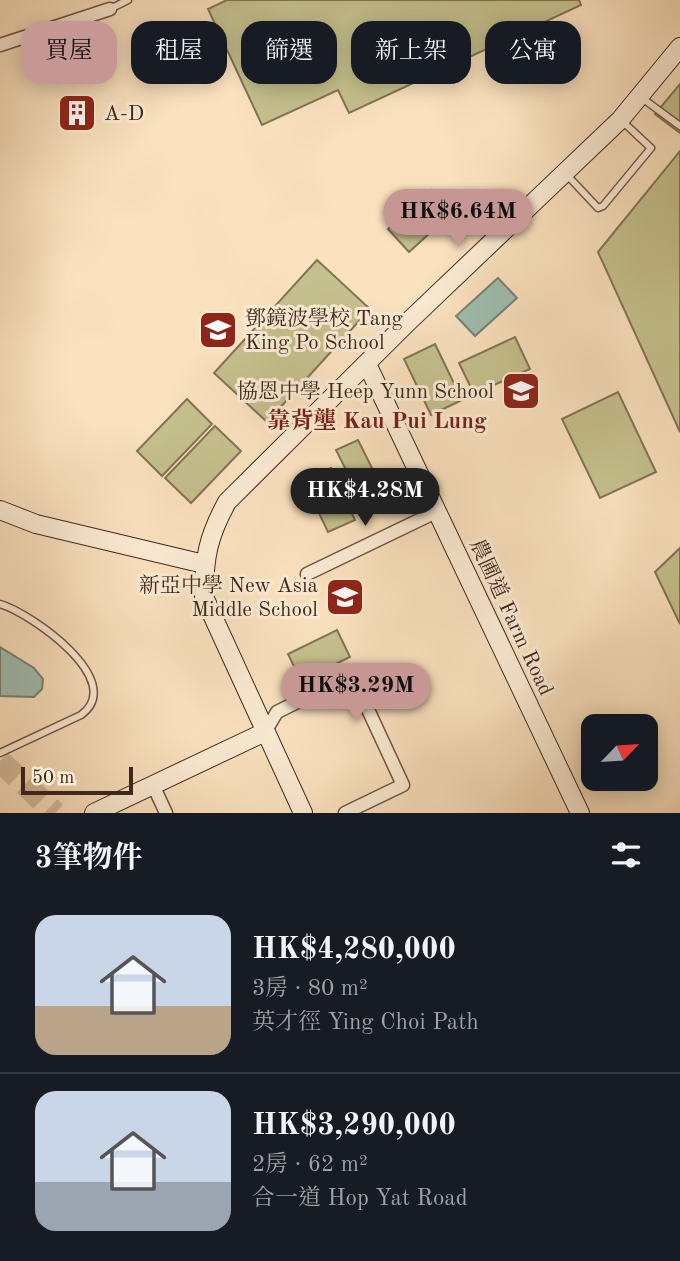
<!DOCTYPE html>
<html lang="zh-TW">
<head>
<meta charset="utf-8">
<style>
	:root { --surface:#171b24; --page:#242831; --text:#f1f3f6; --muted:#9ea1a6; --line:#363941; --accent:#c59692 }
	body { margin:0; font-family:"Old Standard TT","Noto Serif TC",serif; background:var(--page); color:var(--text); height:100vh; display:flex; flex-direction:column; font-size:26px; white-space:nowrap }
	* { box-sizing:border-box; margin:0 }
	p { font-size:23px; color:var(--muted) }
	.icon { flex:none; width:38px; height:38px; fill:none; stroke:currentColor; stroke-width:2; stroke-linecap:round; stroke-linejoin:round }
	.map { position:relative; height:813px; overflow:hidden }
	.side { display:flex; flex-direction:column; background:var(--surface); flex:1 }
	.side>* { flex:none }
	.banner { position:absolute; left:21px; top:21px; width:639px; height:63px; display:flex; gap:14px }
	.needle { width:46px; rotate:65deg }
	.tools { position:absolute; left:581px; top:714px; display:grid; gap:14px }
	.tools a { display:grid; place-items:center; width:77px; height:77px; border-radius:14px; background:var(--surface); box-shadow:0 4px 18px #0003; font-size:35px }
	.scale { position:absolute; left:21px; bottom:18px; width:112px; box-sizing:border-box; padding-left:7px; border:4px solid #41281c; border-top:0; font-size:19px; line-height:24px; white-space:nowrap; color:#41281c; -webkit-text-stroke:5px #fcecd5; paint-order:stroke }
	.price { position:absolute; translate:-50% -60px; padding:0 16px; border-radius:24px; background:var(--accent); color:#111; font-size:23px; line-height:46px; filter:drop-shadow(0 2px 4px #0008) }
	.price::after { content:''; position:absolute; left:50%; top:42px; width:21px; height:16px; margin-left:-10px; background:inherit; clip-path:polygon(0 0,100% 0,50% 100%) }
	.price.on { background:#222; color:#fff }
	ul { padding:0; list-style:none }
	li { display:flex; align-items:center; gap:21px; height:175px; padding:0 35px }
	li+li { border-top:2px solid var(--line) }
	li span { display:grid; place-items:center; flex:none; width:196px; height:140px; border-radius:21px; color:#555 }
	li>.icon { margin-inline-start:auto }
	span .icon { width:84px; height:84px; fill:#fffc; stroke-width:1 }
	li b { font-size:30px }
	h2 { display:flex; justify-content:space-between; align-items:center; height:84px; padding:0 35px; font-size:30px }
	.tag { padding:0 24px; border-radius:21px; background:var(--surface); box-shadow:0 4px 18px #0003; font-size:24px; line-height:63px }
	.tag.on { background:var(--accent); color:#111 }
	.map>svg:first-child { display:block }
	.green { fill:#c5c18e; stroke:#837455; stroke-width:2 }
	.water { fill:#9fbeb1; stroke:#798275; stroke-width:2 }
	.lines { fill:none; stroke-linecap:round; stroke-linejoin:round }
	.highway-tunnel { stroke:#d6bd9e; stroke-width:23; stroke-dasharray:23 11; stroke-linecap:butt }
	.lane-casing { stroke:#705645; stroke-width:9 }
	.street-casing { stroke:#705645; stroke-width:15 }
	.secondary-casing { stroke:#41281c; stroke-width:20 }
	.lane { stroke:#fcecd5; stroke-width:6 }
	.street { stroke:#fcecd5; stroke-width:12 }
	.secondary { stroke:#fcecd5; stroke-width:18 }
	.labels { text-anchor:middle; stroke-width:6; stroke-linejoin:round; paint-order:stroke }
	.poi-label { font-size:21px; fill:#41281c; stroke:#fcecd5; text-anchor:start }
	.street-label { font-size:21px; fill:#41281c; stroke:#fcecd5 }
	.neighbourhood-label { font-size:23px; font-weight:bold; fill:#7a1f14; stroke:#fcecd5 }
</style>
</head>
<body>
<div class="map">
<svg width="680" height="813" viewBox="0 0 680 813">
	<rect width="100%" height="100%" fill="#fbe2bf"/>
	<filter id="stains"><feTurbulence type="fractalNoise" baseFrequency=".00286" numOctaves="4"/><feColorMatrix values="0 0 0 0 .2 0 0 0 0 .09 0 0 0 0 .02 0 0 0 .5 -.17"/></filter>
	<radialGradient id="worn" r=".72"><stop offset=".6" stop-color="#630" stop-opacity="0"/><stop offset="1" stop-color="#630" stop-opacity=".3"/></radialGradient>
	<path class="green" d="M227,0H579L581,5L349,113L338,90L262,125L208,9Z
		M680,84V133L655,114Z
		M680,151V432L598,252Z
		M431,190L452,213L409,252L388,229Z
		M317,260L370,309L267,422L214,373Z
		M515,337L530,369L474,394L459,363Z
		M435,344L462,400L431,415L404,359Z
		M618,392L656,472L600,498L562,419Z
		M187,399L212,424L162,476L137,451Z
		M215,426L241,451L191,503L165,478Z
		M358,440L378,480L356,490L336,450Z
		M331,468L355,520L328,532L303,480Z
		M680,548V624L655,572Z
		M337,630L350,657L301,681L288,654Z"/>
	<path class="water" d="M498,278L517,298L475,336L456,316Z
		M0,647L34,668L43,679L42,689L34,697L0,696Z"/>
	<g class="lines">
		<path class="highway-tunnel" d="M0,761L55,813"/>
		<defs>
			<path id="lane" d="M110,9L128,0
				M642,98L680,126
				M566,174L598,208L603,206L651,148L622,121
				M0,604C31,613 128,681 81,715L0,753"/>
			<path id="street" d="M0,45L110,9
				M307,574L438,511
				M265,732L277,712L352,675L403,785L345,813
				M153,785L166,813"/>
			<path id="secondary" d="M367,364L580,813
				M0,510L36,524L204,564
				M94,813L265,732
				M303,813L204,597C204,557 208,537 227,502L407,323L620,120L680,47"/>
		</defs>
		<use href="#lane" class="lane-casing"/>
		<use href="#street" class="street-casing"/>
		<use href="#secondary" class="secondary-casing"/>
		<use href="#lane" class="lane"/>
		<use href="#street" class="street"/>
		<use href="#secondary" class="secondary"/>
	</g>
	<defs>
		<symbol id="building-square" viewBox="-11 -11 22 22"><rect x="-9" y="-9" width="18" height="18" rx="4" fill="#8f2418" stroke="#fcecd5"/><path d="M-4-6H4V6H1V3H-1V6H-4ZM-2.5-4.3h1.7v1.8h-1.7ZM.8-4.3h1.7v1.8H.8ZM-2.5-1h1.7V.8h-1.7ZM.8-1h1.7V.8H.8Z" fill="#fff"/></symbol>
		<symbol id="school-square" viewBox="-11 -11 22 22"><rect x="-9" y="-9" width="18" height="18" rx="4" fill="#8f2418" stroke="#fcecd5"/><path d="M0-5L7-2L0 1L-7-2ZM-4 1L0 2.5L4 1V4Q0 6-4 4Z" fill="#fff"/></symbol>
	</defs>
	<g fill-rule="evenodd">
		<use href="#building-square" x="55" y="91" width="44" height="44"/>
		<use href="#school-square" x="196" y="308" width="44" height="44"/>
		<use href="#school-square" x="499" y="369" width="44" height="44"/>
		<use href="#school-square" x="323" y="575" width="44" height="44"/>
	</g>
	<g class="labels">
		<g class="poi-label">
			<text x="104" y="120">A-D</text>
			<text x="245" y="325">鄧鏡波學校 Tang<tspan x="245" dy="24">King Po School</tspan></text>
			<text x="494" y="398" text-anchor="end">協恩中學 Heep Yunn School</text>
			<text x="318" y="592" text-anchor="end">新亞中學 New Asia<tspan x="318" dy="24">Middle School</tspan></text>
		</g>
		<g class="street-label">
			<text transform="translate(512 617) rotate(65)" y="7">農圃道 Farm Road</text>
		</g>
		<g class="neighbourhood-label">
			<text x="377" y="428">靠背壟 Kau Pui Lung</text>
		</g>
	</g>
	<rect width="100%" height="100%" filter="url(#stains)"/>
	<rect width="100%" height="100%" fill="url(#worn)"/>
</svg>
<div class="tools">
<a><svg class="needle" viewBox="-14 -14 28 28"><path d="M0-13l5 13h-10z" fill="#e53935"/><path d="M0 13l5-13h-10z" fill="#9ea1a6"/></svg></a>
</div>
<div class="scale">50 m</div>
<b class="price" style="left:458px;top:249px">HK$6.64M</b>
<b class="price on" style="left:365px;top:528px">HK$4.28M</b>
<b class="price" style="left:356px;top:723px">HK$3.29M</b>
<div class="banner">
<a class="tag on">買屋</a>
<a class="tag">租屋</a>
<a class="tag">篩選</a>
<a class="tag">新上架</a>
<a class="tag">公寓</a>
</div>
</div>
<section class="side">
<h2>3筆物件<svg class="icon" aria-label="filters" viewBox="0 0 24 24"><path d="M4 7h16M4 17h16"/><circle cx="9" cy="7" r="2"/><circle cx="15" cy="17" r="2"/></svg></h2>
<ul>
<li><span style="background:linear-gradient(#c9d6e8 65%,#b9a48a 0)"><svg class="icon" aria-label="home" viewBox="0 0 24 24"><path d="M3 11l9-7 9 7M6 9v11h12V9"/></svg></span><div><b>HK$4,280,000</b><p>3房 · 80 m²</p><p>英才徑 Ying Choi Path</p></div></li>
<li><span style="background:linear-gradient(#c9d6e8 65%,#9aa5b1 0)"><svg class="icon" aria-label="home" viewBox="0 0 24 24"><path d="M3 11l9-7 9 7M6 9v11h12V9"/></svg></span><div><b>HK$3,290,000</b><p>2房 · 62 m²</p><p>合一道 Hop Yat Road</p></div></li>
</ul>
</section>
</body>
</html>
